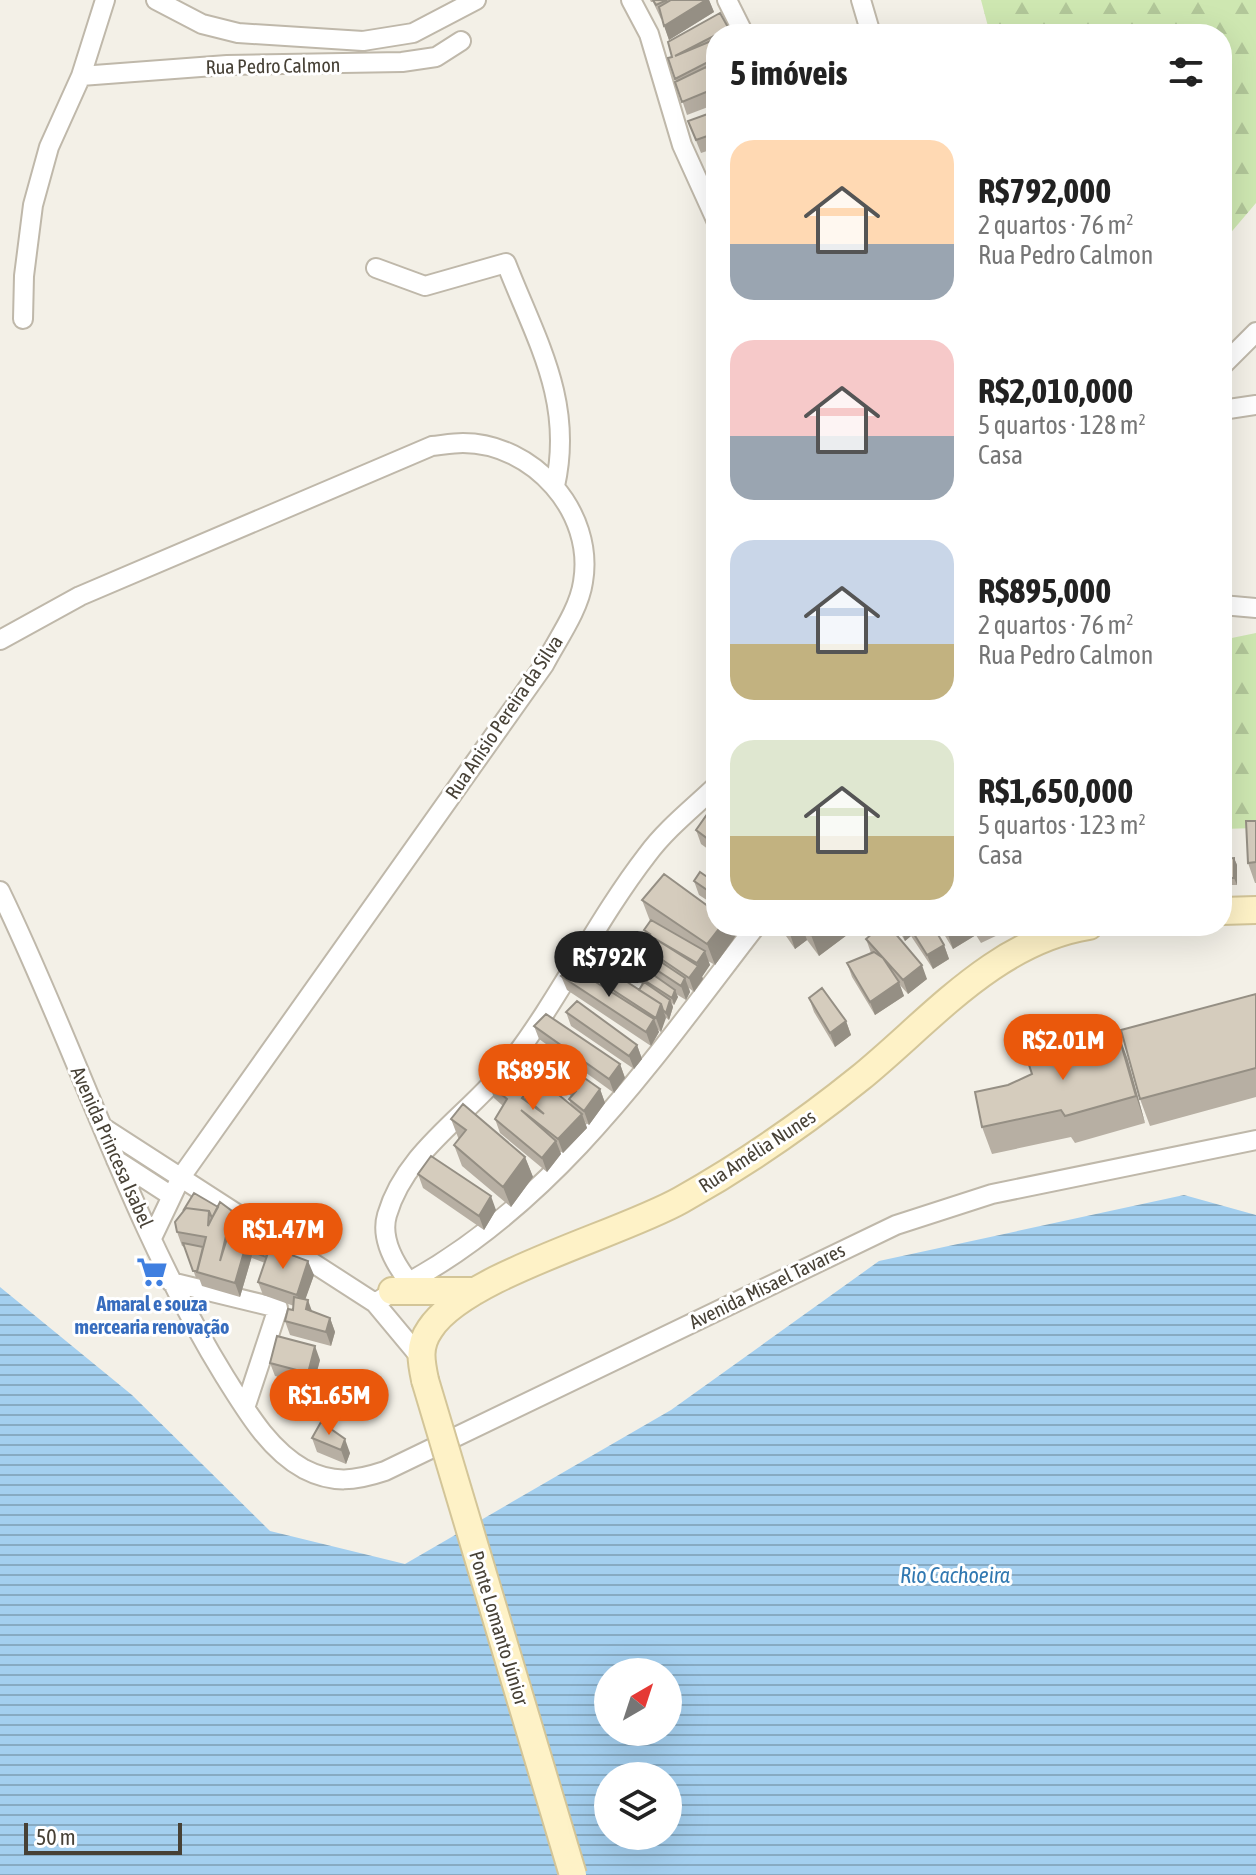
<!DOCTYPE html>
<html lang="pt">
<head>
<meta charset="utf-8">
<style>
	:root { --surface:#fff; --page:#f6f6f6; --text:#222; --muted:#767676; --accent:#ea580c }
	body { margin:0; font-family:"Asap Condensed",sans-serif; background:var(--page); color:var(--text); height:100vh; display:flex; flex-direction:column; font-size:30px; white-space:nowrap }
	* { box-sizing:border-box; margin:0 }
	p { font-size:26px; color:var(--muted) }
	.icon { flex:none; width:44px; height:44px; fill:none; stroke:currentColor; stroke-width:2; stroke-linecap:round; stroke-linejoin:round }
	.map { position:relative; flex:1; overflow:hidden }
	.details { position:absolute; left:706px; top:24px; width:526px; height:912px; display:flex; flex-direction:column; background:var(--surface); border-radius:32px; box-shadow:0 8px 32px #0002 }
	.details>* { flex:none }
	.needle { width:52px; rotate:39deg }
	.tools { position:absolute; left:594px; top:1658px; display:grid; gap:16px }
	.tools a { display:grid; place-items:center; width:88px; height:88px; border-radius:50%; background:var(--surface); box-shadow:0 8px 32px #0002; font-size:40px }
	.scale { position:absolute; left:24px; bottom:20px; width:158px; box-sizing:border-box; padding-left:8px; border:4px solid #474136; border-top:0; font-size:22px; line-height:28px; white-space:nowrap; color:#474136; -webkit-text-stroke:6px #fff; paint-order:stroke }
	.price { position:absolute; translate:-50% -68px; padding:0 18px; border-radius:28px; background:var(--accent); color:#fff; font-size:26px; line-height:52px; filter:drop-shadow(0 2px 4px #0008) }
	.price::after { content:''; position:absolute; left:50%; top:48px; width:24px; height:18px; margin-left:-12px; background:inherit; clip-path:polygon(0 0,100% 0,50% 100%) }
	.price.on { background:#222; color:#fff }
	ul { padding:0; list-style:none }
	li { display:flex; align-items:center; gap:24px; height:200px; padding:0 24px }
	li span { display:grid; place-items:center; flex:none; width:224px; height:160px; border-radius:24px; color:#555 }
	li>.icon { margin-inline-start:auto }
	span .icon { width:96px; height:96px; fill:#fffc; stroke-width:1 }
	li b { font-size:34px }
	h2 { display:flex; justify-content:space-between; align-items:center; height:96px; padding:0 24px; font-size:34px }
	.map>svg:first-child { display:block }
	.forest { fill:url(#forest-firs) }
	.water { fill:url(#water-rules); fill-rule:evenodd }
	.lines { fill:none; stroke-linecap:round; stroke-linejoin:round }
	.minor-casing { stroke:#bfb8aa; stroke-width:22 }
	.secondary-casing { stroke:#d3c598; stroke-width:30 }
	.minor { stroke:#fff; stroke-width:18 }
	.secondary { stroke:#fef2c7; stroke-width:26 }
	.secondary-bridge-casing { stroke:#d3c598; stroke-width:30; stroke-linecap:butt }
	.secondary-bridge { stroke:#fef2c7; stroke-width:26 }
	.wall { fill:#b7afa3 }
	.shaded-wall { fill:#958f84 }
	.building { fill:#d5ccbd; stroke:#958f84; stroke-width:2 }
	.labels { text-anchor:middle; stroke-width:6; stroke-linejoin:round; paint-order:stroke }
	.street-label { font-size:20px; fill:#474136; stroke:#fff }
	.shop-label { font-size:20px; font-weight:bold; fill:#366cbe; stroke:#fff }
	.water-label { font-size:22px; font-style:italic; fill:#3078b1; stroke:#fff }
</style>
</head>
<body>
<div class="map">
<svg width="1256" height="1875" viewBox="0 0 1256 1875">
	<defs>
		<pattern id="forest-firs" width="22" height="20" patternUnits="userSpaceOnUse" patternTransform="scale(2)"><rect width="22" height="20" fill="#cee7b1"/><path d="M5 1l3.5 6h-7zM16 11l3.5 6h-7z" fill="#b2c799"/></pattern>
		<pattern id="water-rules" width="6" height="5" patternUnits="userSpaceOnUse" patternTransform="scale(2)"><rect width="6" height="5" fill="#a4cfef"/><path d="M0 2.5h6" fill="none" stroke="#87aac2"/></pattern>
	</defs>
	<rect width="100%" height="100%" fill="#f3f0e7"/>
	<path class="forest" d="M981,0H1256V203L1222,243V34H990Z
		M1256,633V828L1222,829V640Z"/>
	<path class="water" d="M1184,1195L1256,1215V1875H0V1287L132,1395L270,1531L405,1564L671,1410L879,1261ZM608,1672H668V1732H608ZM608,1776H668V1836H608Z"/>
	<g class="lines">
		<defs>
			<path id="minor" d="M156,0L202,24L238,33L363,41L413,33L476,0
				M631,0L649,34L682,145L716,220
				M727,0L744,34
				M861,0L871,34
				M81,76L227,65L402,62L436,57L461,41
				M376,268L425,286L506,263C536,340 574,401 555,486
				M23,319L24,276L33,205L49,147L81,76L105,0
				M1222,366L1256,332
				M1222,410L1256,405
				M1222,605L1256,608
				M0,640L80,596L432,446C442,445 453,443 463,443C533,443 595,512 583,582C579,610 557,640 544,665L181,1177L152,1238
				M0,891C78,1052 131,1225 225,1377C246,1410 268,1449 304,1469C333,1484 355,1481 385,1471L896,1225L992,1194L1256,1140
				M104,1128L375,1303L420,1357
				M116,1160L170,1195
				M171,1282L278,1308L245,1408
				M409,1282C558,1200 654,1058 756,926
				M375,1303L409,1282C395,1264 380,1239 387,1215C406,1150 469,1115 509,1064C560,998 596,921 647,855C666,829 693,808 716,786"/>
			<path id="secondary" d="M1222,911L1256,910
				M392,1291H475
				M425,1380C421,1361 418,1346 430,1329C465,1275 619,1235 681,1200C745,1164 803,1124 860,1078C930,1021 995,941 1089,926"/>
		</defs>
		<use href="#minor" class="minor-casing"/>
		<use href="#secondary" class="secondary-casing"/>
		<use href="#minor" class="minor"/>
		<use href="#secondary" class="secondary"/>
		<defs>
			<path id="secondary-bridge" d="M425,1380L573,1875"/>
		</defs>
		<use href="#secondary-bridge" class="secondary-bridge-casing"/>
		<use href="#secondary-bridge" class="secondary-bridge"/>
	</g>
	<path class="wall" d="M650,0H709L714,12L669,40L662,18L661,19L653,2H651Z
		M720,13L730,33L732,34H716V83L713,76L711,77L716,89V104L687,115L668,58L672,57L668,42Z
		M716,111V148L701,153L688,121Z
		M716,819V855L701,844L696,830Z
		M1256,821V883H1255L1248,863Z
		M1234,858L1237,865V885H1222V859Z
		M694,881L716,883V926H741L733,940L715,965L708,961L710,965L702,976L703,979L694,992L689,988L690,992L686,1000L676,994L678,997L674,1005L672,1003L673,1007L669,1020L665,1017L661,1032L657,1029L659,1032L651,1046L567,990L561,976L615,994L613,990H639L642,984L636,980L633,973L636,968L631,953L640,948L639,944L647,937L644,930L650,921L642,900L714,911L716,906L699,895Z
		M782,926H859L819,956L807,940L795,949L786,936Z
		M896,926H933L944,945L949,959L933,969L911,936L905,941Z
		M939,926H998L1000,934L981,943L976,935L953,949Z
		M866,939L927,979L908,994L899,984L904,996L875,1015L852,977L847,963L871,953Z
		M1256,994V1097L1150,1126L1140,1099Z
		M809,998L846,1021L851,1035L835,1047L814,1012Z
		M566,1012L637,1045L642,1059L634,1069L571,1026Z
		M534,1026L620,1064L625,1078L614,1093L539,1039Z
		M1127,1057L1145,1123L1075,1143L1071,1137L992,1154L982,1127Z
		M549,1068L600,1089L605,1103L589,1125L585,1122L587,1128L563,1153L560,1151L561,1154L547,1172L500,1133L495,1119L503,1106L494,1098L489,1084L531,1088L571,1105L569,1099L571,1096L554,1082Z
		M451,1119L525,1157L533,1177L511,1207L462,1166L454,1145L459,1140Z
		M418,1174L496,1210L484,1230L423,1188Z
		M218,1207L232,1211L234,1216L256,1235L278,1248L277,1250L314,1275L305,1299L312,1311L330,1318L335,1332L331,1346L290,1335L285,1321L293,1310L294,1306L263,1295L258,1282L265,1263L252,1258V1256L240,1297L202,1286L199,1278H196L185,1247L182,1246L177,1232Z
		M320,1360L313,1386L275,1376L270,1363Z
		M312,1438L350,1453L346,1464L317,1452Z"/>
	<path class="shaded-wall" d="M706,0H709L714,12L669,40L664,26Z
		M1234,858L1237,865V885L1234,878Z
		M721,926H741L733,940L715,965L707,944Z
		M791,926H802L807,940L795,949L788,928Z
		M824,926H859L819,956L811,935Z
		M901,926H908L911,936L905,941L900,927Z
		M962,926H973L976,935L953,949L948,935Z
		M944,945L949,959L933,969L927,955Z
		M705,951L710,965L702,977L697,963Z
		M922,965L927,979L908,994L903,980Z
		M698,966L703,979L694,992L689,978Z
		M685,978L690,992L686,1000L681,986Z
		M899,982L904,996L875,1015L870,1002Z
		M675,990L678,997L674,1005L672,998Z
		M670,1000L673,1007L669,1020L666,1013Z
		M661,1004L666,1018L661,1032L656,1018Z
		M654,1019L659,1032L651,1046L646,1032Z
		M846,1021L851,1035L835,1047L830,1033Z
		M1117,1030L1127,1057L1145,1123L1136,1096Z
		M637,1045L642,1059L634,1069L629,1056Z
		M620,1064L625,1078L614,1093L609,1079Z
		M600,1089L605,1103L589,1125L584,1111Z
		M582,1114L587,1128L563,1153L558,1139Z
		M556,1141L561,1154L547,1172L542,1158Z
		M525,1157L533,1177L511,1207L503,1187Z
		M491,1196L496,1210L484,1230L479,1216Z
		M232,1211L238,1225L220,1261Z
		M252,1224L257,1237L250,1251L252,1256L240,1297L235,1283Z
		M308,1261L314,1275L302,1309L297,1295Z
		M308,1300L313,1314L306,1309Z
		M330,1318L335,1332L331,1346L326,1332Z
		M315,1346L320,1360L313,1386L308,1373Z
		M345,1439L350,1453L346,1464L341,1450Z"/>
	<path class="building" d="M653,0H667L656,5Z
		M671,0H706L664,26L659,7Z
		M720,13L729,29L719,34H716V35L675,56L716,39V58L675,79L668,58L672,57L668,42Z
		M716,61V80L709,65Z
		M706,67L716,88L682,102L675,82Z
		M716,111V133L696,140L688,121Z
		M708,813L716,819V845L696,830Z
		M1246,821H1256V862L1248,863Z
		M1234,858V878H1222V859Z
		M700,872L716,883V896L694,881Z
		M664,874L716,912V926H721L707,944L642,900Z
		M651,920L705,951L697,963L654,938L698,966L689,978L639,944L650,934L644,930Z
		M728,926H735L731,933Z
		M805,926H824L811,935Z
		M881,926H889L922,965L903,980L866,939Z
		M909,926H933L944,945L927,955Z
		M943,926H962L948,935Z
		M637,946L685,978L681,986L631,953Z
		M874,952L883,958L899,982L870,1002L847,963Z
		M638,964L675,990L672,998L633,973Z
		M572,967L654,1019L646,1032L561,976Z
		M621,978L661,1004L656,1018L613,990Z
		M644,982L670,1000L666,1013L663,1010L661,1004L639,990Z
		M822,988L846,1021L830,1033L809,998Z
		M1256,994V1068L1140,1099L1121,1030Z
		M577,1001L637,1045L629,1056L566,1012Z
		M546,1014L620,1064L609,1079L534,1026Z
		M1117,1030L1136,1096L1065,1116L1061,1110L982,1127L975,1092L1008,1085L1032,1074L1026,1056Z
		M556,1058L600,1089L584,1111L569,1099L576,1091L549,1068Z
		M501,1068L531,1087L522,1098L544,1114L526,1098L537,1077L582,1114L558,1139L521,1110L556,1141L542,1158L495,1119L507,1099L489,1084Z
		M463,1104L525,1157L503,1187L454,1145L466,1130L451,1119Z
		M431,1156L491,1196L479,1216L418,1174Z
		M194,1193L218,1207L212,1218L209,1211L186,1208L183,1211Z
		M220,1202L232,1211L220,1261L235,1213L252,1224L235,1283L197,1272L206,1237L177,1232L175,1222L186,1208L209,1211L208,1226Z
		M257,1234L275,1241L272,1248L270,1247L266,1257L250,1251Z
		M183,1243L203,1247L197,1271H193Z
		M270,1247L308,1261L297,1295L258,1282Z
		M294,1297L308,1300L306,1309L330,1318L326,1332L285,1321L288,1309L293,1310Z
		M277,1336L315,1346L308,1373L270,1363Z
		M321,1422L345,1439L341,1450L312,1438Z"/>
	<defs>
		<symbol id="supermarket-bare" viewBox="-9 -9 18 18"><path d="M-6-5.5h2.5l.6 2H6L4.5 2H-2.5L-4.4-4H-6ZM-1.5 3.2a1.3 1.3 0 1 0 .1 0ZM3 3.2a1.3 1.3 0 1 0 .1 0Z" fill="#3f7fe0" stroke="#fff" stroke-width="2.5" paint-order="stroke"/></symbol>
	</defs>
	<g fill-rule="evenodd">
		<use href="#supermarket-bare" x="130" y="1250" width="44" height="44"/>
	</g>
	<g class="labels">
		<g class="street-label">
			<text transform="translate(273 66) rotate(-1)" y="7">Rua Pedro Calmon</text>
			<text transform="translate(504 717) rotate(-56)" y="7">Rua Anisio Pereira da Silva</text>
			<text transform="translate(112 1147) rotate(66)" y="7">Avenida Princesa Isabel</text>
			<text transform="translate(757 1151) rotate(-33)" y="7">Rua Amélia Nunes</text>
			<text transform="translate(767 1286) rotate(-26)" y="7">Avenida Misael Tavares</text>
			<text transform="translate(499 1628) rotate(73)" y="7">Ponte Lomanto Júnior</text>
		</g>
		<g class="shop-label">
			<text x="152" y="1311">Amaral e souza<tspan x="152" dy="23">mercearia renovação</tspan></text>
		</g>
		<g class="water-label">
			<text x="955" y="1583">Rio Cachoeira</text>
		</g>
	</g>
</svg>
<div class="tools">
<a><svg class="needle" viewBox="-14 -14 28 28"><path d="M0-13l5 13h-10z" fill="#e53935"/><path d="M0 13l5-13h-10z" fill="#767676"/></svg></a>
<a><svg class="icon" aria-label="layers" viewBox="0 0 24 24"><path d="M12 4l9 5-9 5-9-5zM3 14l9 5 9-5"/></svg></a>
</div>
<div class="scale">50 m</div>
<b class="price on" style="left:609px;top:999px">R$792K</b>
<b class="price" style="left:1063px;top:1082px">R$2.01M</b>
<b class="price" style="left:533px;top:1112px">R$895K</b>
<b class="price" style="left:283px;top:1271px">R$1.47M</b>
<b class="price" style="left:329px;top:1437px">R$1.65M</b>
<section class="details">
<h2>5 imóveis<svg class="icon" aria-label="filters" viewBox="0 0 24 24"><path d="M4 7h16M4 17h16"/><circle cx="9" cy="7" r="2"/><circle cx="15" cy="17" r="2"/></svg></h2>
<ul>
<li><span style="background:linear-gradient(#ffd9b3 65%,#9aa5b1 0)"><svg class="icon" aria-label="home" viewBox="0 0 24 24"><path d="M3 11l9-7 9 7M6 9v11h12V9"/></svg></span><div><b>R$792,000</b><p>2 quartos · 76 m²</p><p>Rua Pedro Calmon</p></div></li>
<li><span style="background:linear-gradient(#f6c9c9 60%,#9aa5b1 0)"><svg class="icon" aria-label="home" viewBox="0 0 24 24"><path d="M3 11l9-7 9 7M6 9v11h12V9"/></svg></span><div><b>R$2,010,000</b><p>5 quartos · 128 m²</p><p>Casa</p></div></li>
<li><span style="background:linear-gradient(#c9d6e8 65%,#c2b280 0)"><svg class="icon" aria-label="home" viewBox="0 0 24 24"><path d="M3 11l9-7 9 7M6 9v11h12V9"/></svg></span><div><b>R$895,000</b><p>2 quartos · 76 m²</p><p>Rua Pedro Calmon</p></div></li>
<li><span style="background:linear-gradient(#dfe7d0 60%,#c2b280 0)"><svg class="icon" aria-label="home" viewBox="0 0 24 24"><path d="M3 11l9-7 9 7M6 9v11h12V9"/></svg></span><div><b>R$1,650,000</b><p>5 quartos · 123 m²</p><p>Casa</p></div></li>
</ul>
</section>
</div>
</body>
</html>
